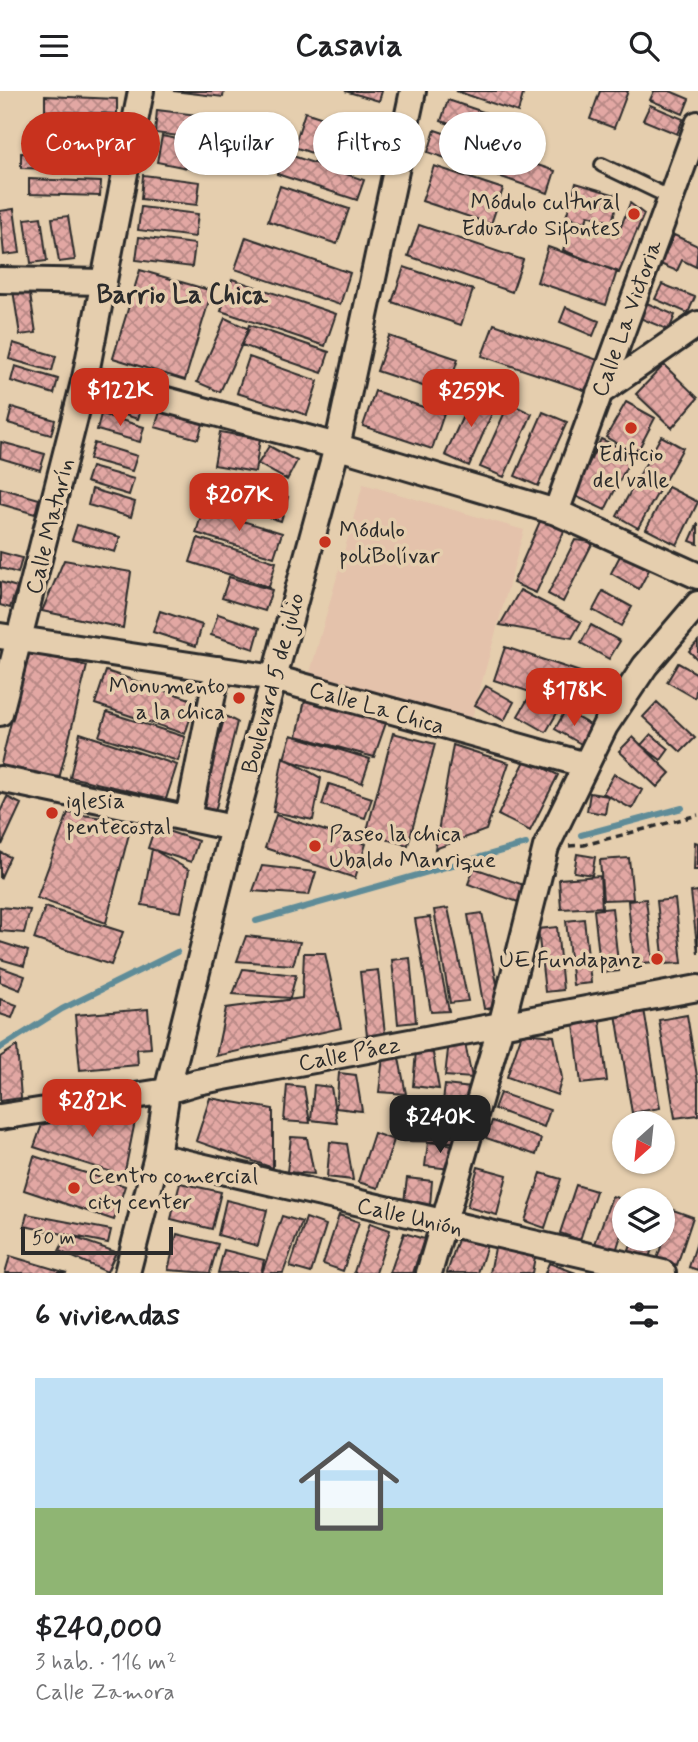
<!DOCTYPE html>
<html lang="es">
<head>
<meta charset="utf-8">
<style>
	:root { --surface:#fff; --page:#f6f6f6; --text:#202124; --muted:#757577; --accent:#c8321e }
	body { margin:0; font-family:Mynerve,sans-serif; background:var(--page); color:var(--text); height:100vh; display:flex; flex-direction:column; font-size:26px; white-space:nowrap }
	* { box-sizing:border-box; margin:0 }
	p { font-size:23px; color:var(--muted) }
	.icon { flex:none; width:38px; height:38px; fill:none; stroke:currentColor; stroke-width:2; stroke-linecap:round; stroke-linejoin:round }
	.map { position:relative; height:1182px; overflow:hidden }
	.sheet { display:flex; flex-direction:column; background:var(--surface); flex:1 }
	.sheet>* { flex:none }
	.hud { position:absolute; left:21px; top:21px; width:656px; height:63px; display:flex; gap:14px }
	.needle { width:46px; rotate:207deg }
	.controls { position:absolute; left:612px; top:1020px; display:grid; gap:14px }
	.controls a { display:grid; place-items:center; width:63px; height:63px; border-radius:50%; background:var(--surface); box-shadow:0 2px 5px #0004; font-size:35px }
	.scale { position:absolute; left:21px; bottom:18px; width:152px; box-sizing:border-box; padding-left:7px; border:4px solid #2b2b2b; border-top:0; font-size:19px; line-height:24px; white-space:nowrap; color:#2b2b2b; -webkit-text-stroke:5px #e5ceae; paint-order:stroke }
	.price { position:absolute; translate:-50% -60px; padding:0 16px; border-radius:14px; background:var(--accent); color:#fff; font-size:23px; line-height:46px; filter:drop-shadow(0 2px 4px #0008) }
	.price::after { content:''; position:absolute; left:50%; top:42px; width:21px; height:16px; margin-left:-10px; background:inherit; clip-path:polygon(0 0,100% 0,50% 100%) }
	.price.current { background:#222; color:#fff }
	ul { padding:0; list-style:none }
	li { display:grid; align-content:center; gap:14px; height:371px; padding:0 35px }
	li span { display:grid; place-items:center; height:217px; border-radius:0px; color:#555 }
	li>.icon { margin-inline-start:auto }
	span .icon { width:126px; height:126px; fill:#fffc; stroke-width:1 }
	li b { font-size:30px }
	h2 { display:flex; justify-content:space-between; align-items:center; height:84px; padding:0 35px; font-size:30px }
	.pill { padding:0 24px; border-radius:32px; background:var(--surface); box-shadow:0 2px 5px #0004; font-size:24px; line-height:63px }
	.pill.current { background:var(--accent); color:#fff }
	header { display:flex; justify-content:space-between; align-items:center; height:91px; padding:0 35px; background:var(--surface); font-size:32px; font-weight:700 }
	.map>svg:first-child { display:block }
	.built { fill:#e4c2ab }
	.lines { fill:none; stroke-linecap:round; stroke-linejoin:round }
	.stream { stroke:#5f8c98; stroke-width:6 }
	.building { fill:url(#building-cross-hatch); stroke:#2b2b2b; stroke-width:2 }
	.service-casing { stroke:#2b2b2b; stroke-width:18 }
	.minor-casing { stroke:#2b2b2b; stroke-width:30 }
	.path { stroke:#2b2b2b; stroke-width:3.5; stroke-dasharray:7 5; stroke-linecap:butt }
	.service { stroke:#e5ceae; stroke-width:12 }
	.minor { stroke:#e5ceae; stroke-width:24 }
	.poi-dot { fill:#c8321e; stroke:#e5ceae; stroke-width:2.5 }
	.labels { text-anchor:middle; stroke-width:7; stroke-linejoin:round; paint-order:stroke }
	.poi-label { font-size:23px; fill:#2b2b2b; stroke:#e5ceae; text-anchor:start }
	.street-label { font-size:23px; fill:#2b2b2b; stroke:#e5ceae }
	.quarter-label { font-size:26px; font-weight:bold; fill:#2b2b2b; stroke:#e5ceae }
</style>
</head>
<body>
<header><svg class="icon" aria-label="menu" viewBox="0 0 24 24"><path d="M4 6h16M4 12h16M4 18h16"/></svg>Casavia<svg class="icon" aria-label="search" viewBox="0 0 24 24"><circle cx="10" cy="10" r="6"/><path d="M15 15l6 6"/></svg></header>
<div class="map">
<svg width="698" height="1182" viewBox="0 0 698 1182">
	<defs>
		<pattern id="building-cross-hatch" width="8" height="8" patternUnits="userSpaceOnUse" patternTransform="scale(1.75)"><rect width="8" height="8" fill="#e2a7a3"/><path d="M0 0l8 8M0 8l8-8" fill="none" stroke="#b78885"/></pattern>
	</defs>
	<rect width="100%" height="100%" fill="#e5ceae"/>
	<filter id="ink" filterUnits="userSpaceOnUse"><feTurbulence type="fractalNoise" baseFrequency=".0143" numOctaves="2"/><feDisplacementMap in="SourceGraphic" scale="14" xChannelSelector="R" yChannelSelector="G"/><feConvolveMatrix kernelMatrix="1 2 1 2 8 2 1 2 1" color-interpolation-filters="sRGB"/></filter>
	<g filter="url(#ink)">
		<path class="built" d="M363,393L524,439L470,634L308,589Z"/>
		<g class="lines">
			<path class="stream" d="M581,744L682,717
				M256,830L526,753
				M0,957L62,918L177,861"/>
		</g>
		<path class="building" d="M173,0H224L223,6Z
			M345,0H382L379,10Z
			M456,0H524L518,21Z
			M600,0H628L614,37L590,28Z
			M654,0H670L689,8L683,23L650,9Z
			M45,5L117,8V23L45,20Z
			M448,9L527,36L521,57L441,30Z
			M650,14L683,28L677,43L643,29Z
			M157,19L214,26L211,49L155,42Z
			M305,21L374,44L363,79L294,56Z
			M32,35L104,38L103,53L31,50Z
			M435,39L555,80L548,102L428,61Z
			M162,45L214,55L208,81L157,71Z
			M21,62L93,64V79L21,77Z
			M284,62L364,89L357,109L277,83Z
			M434,75L503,98L491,133L422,110Z
			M143,84L200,91L197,114L141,108Z
			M29,88L101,91L100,105L29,103Z
			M576,92L619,105L612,131L588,124L586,131L566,126Z
			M280,95L349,118L337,153L268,130Z
			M630,112L644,123L619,182L563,159L568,145L561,142L567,127L617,146Z
			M141,116L198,123L195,146L138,139Z
			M14,118L20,162L4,164L0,120Z
			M68,125L75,169L59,171L52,127Z
			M41,126L47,170L31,172L25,128Z
			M419,134L523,169L512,201L408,165Z
			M674,144L698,155L696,176L682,169L677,180L660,173Z
			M139,146L195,153L192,176L136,169Z
			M246,146L350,182L340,214L235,178Z
			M548,156L617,180L606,214L537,191Z
			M404,176L473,199L461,234L392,211Z
			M140,179L212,200L185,289L113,267Z
			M232,188L336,223L325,255L221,220Z
			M662,193L695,206L688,222L655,208Z
			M29,197L36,242L20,244L13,199Z
			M642,210L675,224L669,239L635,225Z
			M566,216L599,230L593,245L560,231Z
			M225,227L249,238L220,301L197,291Z
			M494,233L598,269L587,300L482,265Z
			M249,234L329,261L322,282L242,254Z
			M389,245L458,268L447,303L377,280Z
			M13,252L56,265L52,280L9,268Z
			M249,266L318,290L307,324L237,302Z
			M664,274L698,307L672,337L636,303Z
			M15,275L58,288L54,303L11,290Z
			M99,300L143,312L138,328L95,315Z
			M375,300L444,323L432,358L363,335Z
			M474,301L497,311L469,375L445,364Z
			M626,311L655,327L636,363L606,346Z
			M509,312L532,323L504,386L480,376Z
			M12,316L55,329L51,344L8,332Z
			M160,321L203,333L198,348L155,336Z
			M543,321L567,331L538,395L515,385Z
			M101,323L144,336L140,351L97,339Z
			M220,341L260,348L255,381L214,374Z
			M661,345L683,357L638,437L617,425Z
			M601,348L633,363L605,419L573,404Z
			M1,351L45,363L40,379L0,367Z
			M94,352L137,365L132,380L89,368Z
			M269,355L297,370L287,389L258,373Z
			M91,376L134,388L129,404L86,391Z
			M210,382L288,406L281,430L203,406Z
			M668,396L698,411L677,454L646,438Z
			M0,397L39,408L35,423L0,413Z
			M92,398L135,411L131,426L88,414Z
			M203,418L282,442L274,466L196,442Z
			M541,428L565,438L536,502L513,492Z
			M698,432V453L690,450Z
			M77,434L120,446L115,461L72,449Z
			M198,447L276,471L269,496L190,471Z
			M575,449L593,451L563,511L548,503Z
			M0,461L22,467L18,482L0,477Z
			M621,463L649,479L639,498L611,482Z
			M64,469L131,481L123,537L42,520Z
			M229,486L272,499L265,520L222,507Z
			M0,491L17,496L10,517L0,514Z
			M520,499L581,531L572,547L500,534Z
			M603,500L632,516L621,535L593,519Z
			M160,520L202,534L196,555L153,541Z
			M218,523L260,537L254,558L211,544Z
			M591,534L620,550L609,568L581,552Z
			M698,550V569L689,560Z
			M505,556L595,586L584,619L494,589Z
			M28,560L87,575L58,692L0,677Z
			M678,572L698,583L695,607L667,591Z
			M106,580L196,610L185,643L95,613Z
			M486,595L514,611L504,630L475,614Z
			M529,606L557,622L546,641L518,625Z
			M305,609L386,632L374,666L297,645Z
			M657,611L695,647L681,661L643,626Z
			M565,620L594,636L583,654L555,638Z
			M107,621L185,646L178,670L99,645Z
			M225,625L237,631L215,721L199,717Z
			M80,642L177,674L166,708L70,686Z
			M393,642L435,653L408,754L366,743Z
			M651,643L669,658L661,669L641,654Z
			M291,644L370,668L362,692L284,668Z
			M633,646L670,682L657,696L619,660Z
			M453,654L509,672L486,739L435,758Z
			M283,666L321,687L313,729L273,721Z
			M526,668L558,684L530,740L498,724Z
			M614,683L642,699L632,718L603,702Z
			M329,693L372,707L365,727L322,714Z
			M590,702L608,705L605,723L587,720Z
			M7,706L21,713L2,754L0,721Z
			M68,722L132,731L106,832L37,807Z
			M276,724L366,753L355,787L265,757Z
			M155,736L198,750L191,771L148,757Z
			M695,751L698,752V779H694Z
			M152,758L189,779L181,821L142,814Z
			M0,761L10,766L0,788Z
			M577,763L595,766L592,784L574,781Z
			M629,767L633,808L603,809L600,769Z
			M262,775L316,781L309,804L253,800Z
			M474,777L524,794L518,811L468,793Z
			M600,785L602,816L561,818L559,788Z
			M698,800V863L691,801Z
			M646,808L653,871L634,873L628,810Z
			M675,808L682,872L664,873L657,810Z
			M0,816L30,819L24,842L0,840Z
			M45,816L123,841L111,874L34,848Z
			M448,817L468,910L450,912L434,819Z
			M612,817L619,880L601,882L594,819Z
			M482,822L502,916L484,918L468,824Z
			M430,826L449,920L431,921L415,828Z
			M584,828L591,892L573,894L566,830Z
			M557,836L563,899L545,901L538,838Z
			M246,845L300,851L293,874L237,870Z
			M0,851L28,860L24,875L0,868Z
			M304,862H325L341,937L216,965L226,917L302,907Z
			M410,867L416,931L398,933L392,869Z
			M0,876L25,885L20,899L0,891Z
			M243,878L296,884L290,907L233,903Z
			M378,879L385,943L367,945L360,881Z
			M0,908L17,914L12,927L0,923Z
			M148,918L151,957L137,958L138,974L80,979L75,924Z
			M644,918L660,1017L632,1022L616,923Z
			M599,921L607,990L581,993L573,924Z
			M687,924L698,991V1024L675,1027L659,929Z
			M522,942L554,945L562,987L557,1004L507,986Z
			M449,950L465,952L472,987L445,985Z
			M17,955L21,1007L0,1010V966Z
			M416,960L433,962L439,998L413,995Z
			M383,966L399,967L406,1003L379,1001Z
			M339,982L356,984L362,1020L336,1017Z
			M287,994L304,996L310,1032L284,1030Z
			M314,994L331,996L337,1032L311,1029Z
			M445,994L471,997L468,1021L442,1018Z
			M500,1002L550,1019L544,1036L494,1018Z
			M210,1007L273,1018V1077L196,1050Z
			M138,1015L124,1085L34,1056L43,1031Z
			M464,1027L461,1051L403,1050L404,1028Z
			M492,1030L541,1048L536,1064L486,1047Z
			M374,1042L394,1049L378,1097L358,1091Z
			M291,1046L307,1047L314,1083L287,1081Z
			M330,1051L347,1053L353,1089L327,1086Z
			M428,1051L454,1054L451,1078L425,1075Z
			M34,1065L125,1095L114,1129L24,1099Z
			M478,1076L507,1084L497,1124L467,1116Z
			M541,1082L561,1088L545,1137L525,1130Z
			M407,1087L432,1090L430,1114L404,1111Z
			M180,1092L221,1101L212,1138L171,1128Z
			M576,1094L596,1100L580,1149L560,1142Z
			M612,1105L626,1110L625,1132L616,1160L595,1153Z
			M226,1109L267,1119L258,1155L218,1144Z
			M673,1119L693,1126L677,1174L657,1168Z
			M27,1123L111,1139L108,1152L24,1135Z
			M339,1124L359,1131L343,1180L323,1173Z
			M282,1125L302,1131L283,1182H262Z
			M306,1127L326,1134L311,1182L290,1176Z
			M370,1132L390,1139L376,1182H357L354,1181Z
			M404,1142L424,1148L413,1182H390Z
			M177,1143L218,1153L210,1182L168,1179Z
			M67,1144L116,1161L107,1181L59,1160Z
			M459,1145L487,1154L478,1182H447Z
			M633,1148H655L649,1167L629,1160Z
			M698,1148V1179L689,1176Z
			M495,1157L535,1166L532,1182H490Z
			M224,1159L264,1169L261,1182H218Z
			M10,1165L67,1182H5Z
			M549,1172L576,1182H545Z"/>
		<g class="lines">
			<defs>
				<path id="service" d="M602,74L671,107"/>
				<path id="minor" d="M0,189L104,191
					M85,287L322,351L556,421L698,485
					M599,302L698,233
					M556,421L698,33
					M0,545L274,587L586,674
					M0,622L85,287L141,0
					M0,688L233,737
					M188,727L218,578
					M0,1026L167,1000L197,991L698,897
					M157,1065L663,1182
					M127,1182L157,1065L167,1000L233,737L337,356L413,0
					M429,1182L502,931L546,756L605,635L645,575L698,513"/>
			</defs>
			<use href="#service" class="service-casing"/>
			<use href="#minor" class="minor-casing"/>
			<path class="path" d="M569,755L584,754L698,724"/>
			<use href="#service" class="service"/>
			<use href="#minor" class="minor"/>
		</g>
	</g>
	<g class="poi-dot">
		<circle cx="634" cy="123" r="7"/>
		<circle cx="631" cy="337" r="7"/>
		<circle cx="325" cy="451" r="7"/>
		<circle cx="239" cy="607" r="7"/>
		<circle cx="52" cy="722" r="7"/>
		<circle cx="315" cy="755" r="7"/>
		<circle cx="657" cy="868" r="7"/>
		<circle cx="74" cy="1097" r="7"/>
	</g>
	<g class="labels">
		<g class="poi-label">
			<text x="620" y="118" text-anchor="end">Módulo cultural<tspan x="620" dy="26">Eduardo Sifontes</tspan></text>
			<text x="631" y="370" text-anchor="middle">Edificio<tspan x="631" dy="26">del valle</tspan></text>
			<text x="339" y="446">Módulo<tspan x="339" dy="26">poliBolívar</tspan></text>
			<text x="225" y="602" text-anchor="end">Monumento<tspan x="225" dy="26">a la chica</tspan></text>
			<text x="66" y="717">iglesia<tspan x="66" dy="26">pentecostal</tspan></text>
			<text x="329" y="750">Paseo la chica<tspan x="329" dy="26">Ubaldo Manrique</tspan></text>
			<text x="643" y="876" text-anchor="end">UE Fundapanz</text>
			<text x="88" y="1092">Centro comercial<tspan x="88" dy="26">city center</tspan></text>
		</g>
		<g class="street-label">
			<text transform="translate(626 227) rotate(-70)" y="8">Calle La Victoria</text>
			<text transform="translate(49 435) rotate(-76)" y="8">Calle Maturín</text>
			<text transform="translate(272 592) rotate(-75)" y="8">Boulevard 5 de julio</text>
			<text transform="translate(377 616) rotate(16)" y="8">Calle La Chica</text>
			<text transform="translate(349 962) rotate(-11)" y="8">Calle Páez</text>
			<text transform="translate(410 1125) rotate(13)" y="8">Calle Unión</text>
		</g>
		<g class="quarter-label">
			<text x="182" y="212">Barrio La Chica</text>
		</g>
	</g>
</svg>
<div class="controls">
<a><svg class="needle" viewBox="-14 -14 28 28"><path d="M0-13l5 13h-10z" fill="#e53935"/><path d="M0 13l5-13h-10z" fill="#757577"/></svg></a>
<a><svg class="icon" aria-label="layers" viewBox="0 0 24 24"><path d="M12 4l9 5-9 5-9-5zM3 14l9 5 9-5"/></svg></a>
</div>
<div class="scale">50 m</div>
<b class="price" style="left:120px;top:337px">$122K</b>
<b class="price" style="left:471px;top:338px">$259K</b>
<b class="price" style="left:239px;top:442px">$207K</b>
<b class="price" style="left:574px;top:637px">$178K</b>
<b class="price" style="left:92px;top:1048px">$282K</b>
<b class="price current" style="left:440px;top:1064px">$240K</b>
<div class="hud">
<a class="pill current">Comprar</a>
<a class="pill">Alquilar</a>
<a class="pill">Filtros</a>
<a class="pill">Nuevo</a>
</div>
</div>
<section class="sheet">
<h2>6 viviendas<svg class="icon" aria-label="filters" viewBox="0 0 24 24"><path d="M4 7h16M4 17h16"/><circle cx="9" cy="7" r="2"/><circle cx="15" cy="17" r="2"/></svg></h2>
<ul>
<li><span style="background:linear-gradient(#bfe0f5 60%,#8fb573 0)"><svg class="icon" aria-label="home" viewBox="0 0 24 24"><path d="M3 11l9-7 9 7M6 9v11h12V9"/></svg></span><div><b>$240,000</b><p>3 hab. · 116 m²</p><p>Calle Zamora</p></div></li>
</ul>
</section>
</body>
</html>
